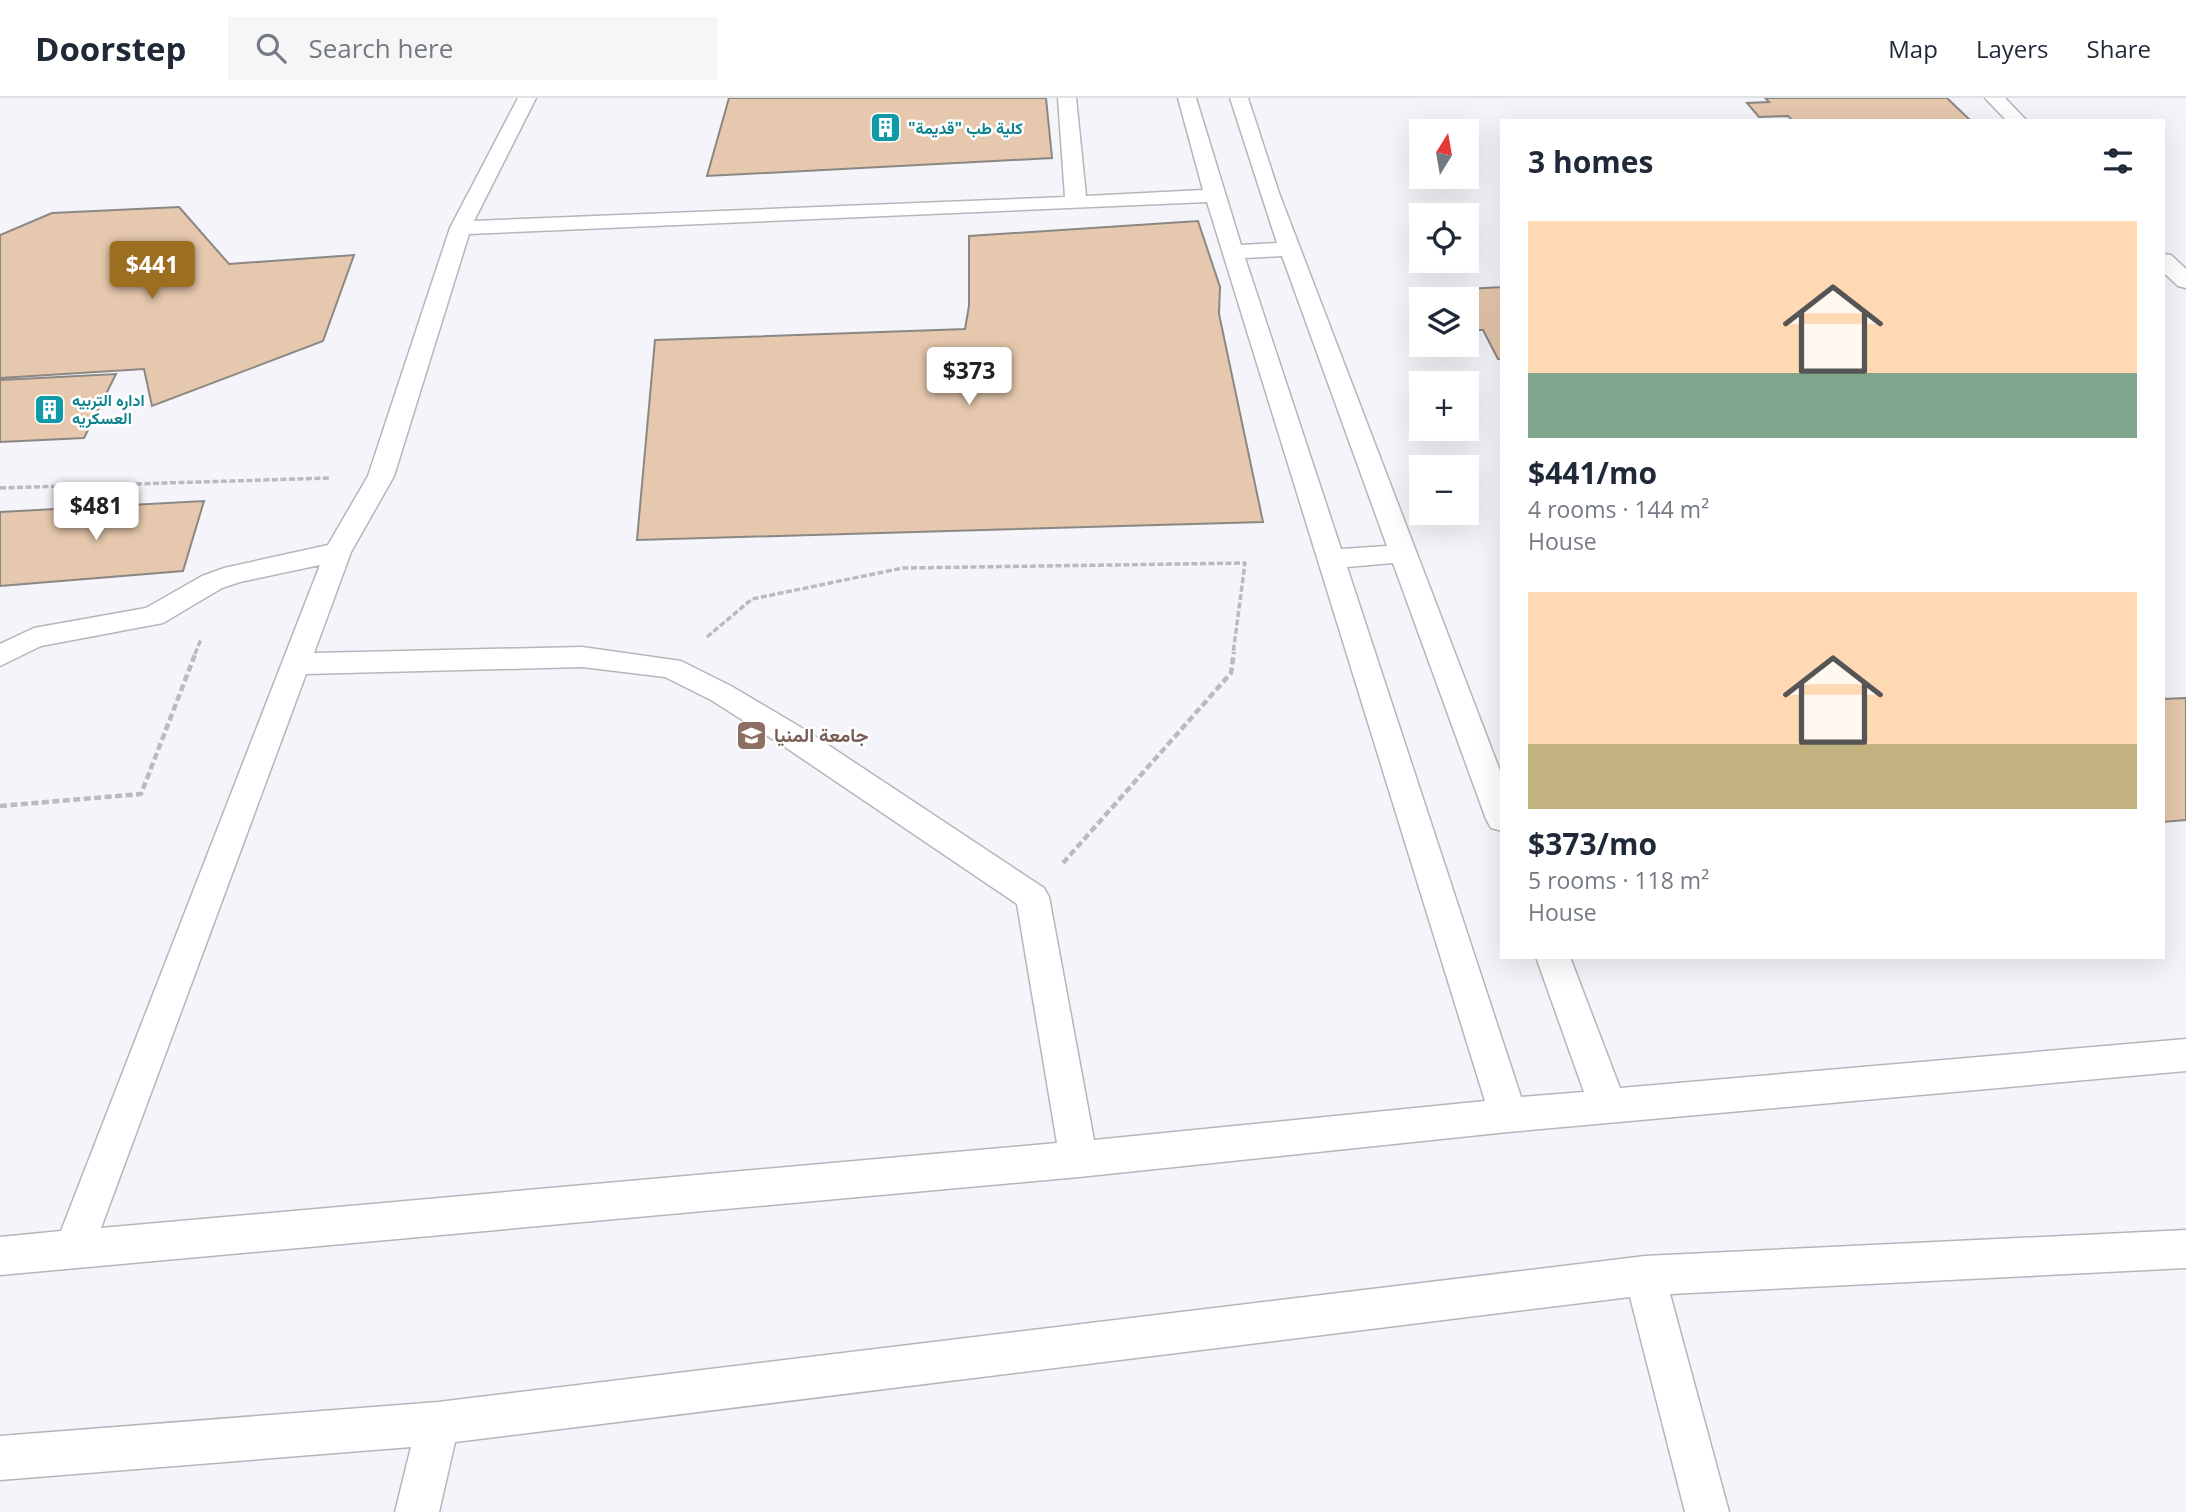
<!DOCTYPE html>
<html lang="en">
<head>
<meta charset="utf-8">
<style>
	:root { --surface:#fff; --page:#f6f6f7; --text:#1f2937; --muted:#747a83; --line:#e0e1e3; --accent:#9c6e1f }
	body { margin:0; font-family:"Open Sans",Vazirmatn,sans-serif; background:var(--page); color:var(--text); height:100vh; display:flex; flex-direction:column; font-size:26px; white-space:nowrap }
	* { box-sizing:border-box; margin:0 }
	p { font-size:23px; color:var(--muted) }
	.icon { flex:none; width:38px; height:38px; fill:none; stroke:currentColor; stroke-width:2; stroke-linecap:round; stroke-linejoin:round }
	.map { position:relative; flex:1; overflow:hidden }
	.sheet { position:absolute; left:1500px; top:21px; width:665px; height:840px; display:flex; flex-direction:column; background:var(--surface); border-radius:0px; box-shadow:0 7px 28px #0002 }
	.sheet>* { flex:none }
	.needle { width:46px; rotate:11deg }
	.fabs { position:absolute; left:1409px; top:21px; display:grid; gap:14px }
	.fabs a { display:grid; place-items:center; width:70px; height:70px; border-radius:0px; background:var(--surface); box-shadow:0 7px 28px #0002; font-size:35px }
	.price { position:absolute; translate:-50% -60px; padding:0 16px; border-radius:7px; background:#fff; color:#222; font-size:23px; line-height:46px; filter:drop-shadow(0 2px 4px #0008) }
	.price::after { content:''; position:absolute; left:50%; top:42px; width:21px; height:16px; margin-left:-10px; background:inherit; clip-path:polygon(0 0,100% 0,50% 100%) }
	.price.on { background:var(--accent); color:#fff }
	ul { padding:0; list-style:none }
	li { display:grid; align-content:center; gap:14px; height:371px; padding:0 28px }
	li span { display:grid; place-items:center; height:217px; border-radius:0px; color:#555 }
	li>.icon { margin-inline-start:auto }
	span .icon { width:126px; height:126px; fill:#fffc; stroke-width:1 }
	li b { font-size:30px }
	h2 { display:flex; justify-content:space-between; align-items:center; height:84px; padding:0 28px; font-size:30px }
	header { display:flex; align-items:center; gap:42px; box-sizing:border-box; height:98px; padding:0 35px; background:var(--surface); border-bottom:2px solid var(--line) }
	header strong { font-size:33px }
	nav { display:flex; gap:38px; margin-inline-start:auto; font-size:24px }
	.search { width:490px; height:63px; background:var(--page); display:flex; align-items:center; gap:18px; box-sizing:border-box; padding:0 24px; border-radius:0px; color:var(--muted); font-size:26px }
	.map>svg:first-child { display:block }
	.building { fill:#e5c8ad; stroke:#8b8783; stroke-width:2 }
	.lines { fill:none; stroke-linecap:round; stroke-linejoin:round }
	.service-casing { stroke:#b5b6bb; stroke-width:3 }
	.path-far1 { stroke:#bababf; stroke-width:3.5; stroke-dasharray:6 2.5; stroke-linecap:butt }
	.path { stroke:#bababf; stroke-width:4.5; stroke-dasharray:7 3.5; stroke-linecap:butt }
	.service { fill:#fff; fill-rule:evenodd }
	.labels { text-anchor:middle; stroke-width:5; stroke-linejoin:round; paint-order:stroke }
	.far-culture-label { font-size:16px; font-weight:bold; fill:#0d838f; stroke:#fff; text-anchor:start }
	.education-label { font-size:19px; font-weight:bold; fill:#785e54; stroke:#fff; text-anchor:start }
</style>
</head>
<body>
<header>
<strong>Doorstep</strong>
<div class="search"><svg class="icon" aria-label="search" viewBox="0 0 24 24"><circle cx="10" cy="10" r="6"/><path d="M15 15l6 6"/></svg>Search here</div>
<nav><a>Map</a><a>Layers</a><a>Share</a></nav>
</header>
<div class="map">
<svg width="2186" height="1414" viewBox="0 0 2186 1414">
	<rect width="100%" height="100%" fill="#f4f4fa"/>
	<path class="building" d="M729,0H1046L1052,60L707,78Z
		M1765,0H1947L1971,23H1793L1788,18L1759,19L1747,5L1769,4Z
		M179,109L229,166L354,157L323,243L152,308L144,271L0,280V137L52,115Z
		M1198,123L1220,189L1219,216L1263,424L637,442L655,242L965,231L969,208V138Z
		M1502,189V261H1498L1483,232H1466V201L1434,200L1470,197L1467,191Z
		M116,276L84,340L0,344V282Z
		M204,403L183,473L0,488V414Z
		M2186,600V722L2163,724V601Z"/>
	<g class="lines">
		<defs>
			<path id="service" d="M518,0H536L474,123L1065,99L1058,0H1076L1086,98L1203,92L1178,0H1196L1241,147L1277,145L1230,0H1248L1279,95L1502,678V733L1491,730L1486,721L1393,465L1347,469L1521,999L1584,994L1536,859H1570L1620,990L2186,941V973L1508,1034L1079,1079L0,1177V1139L61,1133L320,467L240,484L222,490L163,525L41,548L0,568V546L34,530L146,510L202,478L224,470L328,447L368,378L450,130ZM1207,104L1485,1003L1094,1042L1049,799L1044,790L807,633L731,588L681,563L582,549L314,555L351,454L394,378L469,136ZM1282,158L1387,448L1341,451L1245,160ZM582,569L665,579L711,602L785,649L1017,806L1057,1045L101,1130L306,576Z
				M1985,0H2005L2027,23H2007Z
				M2163,156L2171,157L2186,171V190L2178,188L2163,174Z
				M2186,1132V1170L1670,1196L1729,1414H1685L1630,1199L455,1344L439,1414H395L411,1349L0,1382V1338L438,1304L1645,1158Z"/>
		</defs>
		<use href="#service" class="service-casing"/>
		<path class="path-far1" d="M0,390L331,380
			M707,539L752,501L903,470L1245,465L1233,556
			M195,556L201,541"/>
		<path class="path" d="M0,708L141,696L196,554
			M1063,765L1231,575L1234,554"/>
		<use href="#service" class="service"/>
	</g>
	<defs>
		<symbol id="building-square" viewBox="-11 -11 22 22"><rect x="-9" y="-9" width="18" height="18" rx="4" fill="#0f9aa8" stroke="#fff"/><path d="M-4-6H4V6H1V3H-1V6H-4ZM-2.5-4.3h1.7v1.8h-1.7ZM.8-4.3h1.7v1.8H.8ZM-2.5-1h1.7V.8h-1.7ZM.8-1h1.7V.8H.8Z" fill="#fff"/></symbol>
		<symbol id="university-square" viewBox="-11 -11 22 22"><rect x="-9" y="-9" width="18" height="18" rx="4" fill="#8d6e63" stroke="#fff"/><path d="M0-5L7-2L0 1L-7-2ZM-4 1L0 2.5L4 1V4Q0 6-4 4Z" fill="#fff"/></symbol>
	</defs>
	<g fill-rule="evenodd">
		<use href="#building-square" x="868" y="12" width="35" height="35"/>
		<use href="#building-square" x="32" y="294" width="35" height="35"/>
		<use href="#university-square" x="734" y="620" width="35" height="35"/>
	</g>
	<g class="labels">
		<g class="far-culture-label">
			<text x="908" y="36">"كلية طب "قديمة</text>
			<text x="72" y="308">اداره التربيه<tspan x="72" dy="18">العسكريه</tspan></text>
		</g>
		<g class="education-label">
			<text x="774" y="644">جامعة المنيا</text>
		</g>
	</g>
</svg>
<div class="fabs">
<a><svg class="needle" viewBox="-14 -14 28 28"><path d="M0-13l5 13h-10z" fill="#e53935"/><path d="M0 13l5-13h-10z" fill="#747a83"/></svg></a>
<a><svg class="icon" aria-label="locate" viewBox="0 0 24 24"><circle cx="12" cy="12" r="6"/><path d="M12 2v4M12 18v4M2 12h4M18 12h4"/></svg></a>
<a><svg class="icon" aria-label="layers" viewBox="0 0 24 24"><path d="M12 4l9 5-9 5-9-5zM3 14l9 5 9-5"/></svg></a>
<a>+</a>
<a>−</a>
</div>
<b class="price on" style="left:152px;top:203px">$441</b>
<b class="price" style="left:969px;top:309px">$373</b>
<b class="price" style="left:96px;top:444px">$481</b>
<section class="sheet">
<h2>3 homes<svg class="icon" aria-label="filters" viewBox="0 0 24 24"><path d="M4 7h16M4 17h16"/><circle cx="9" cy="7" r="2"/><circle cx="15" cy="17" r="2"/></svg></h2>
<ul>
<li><span style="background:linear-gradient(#ffd9b3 70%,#7fa58c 0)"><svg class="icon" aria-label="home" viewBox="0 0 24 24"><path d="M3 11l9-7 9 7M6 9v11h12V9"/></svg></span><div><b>$441/mo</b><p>4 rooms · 144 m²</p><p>House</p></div></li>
<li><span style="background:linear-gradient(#ffd9b3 70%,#c2b280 0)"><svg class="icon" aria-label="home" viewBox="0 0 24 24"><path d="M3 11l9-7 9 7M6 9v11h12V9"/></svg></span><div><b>$373/mo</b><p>5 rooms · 118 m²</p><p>House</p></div></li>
</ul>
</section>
</div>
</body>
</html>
